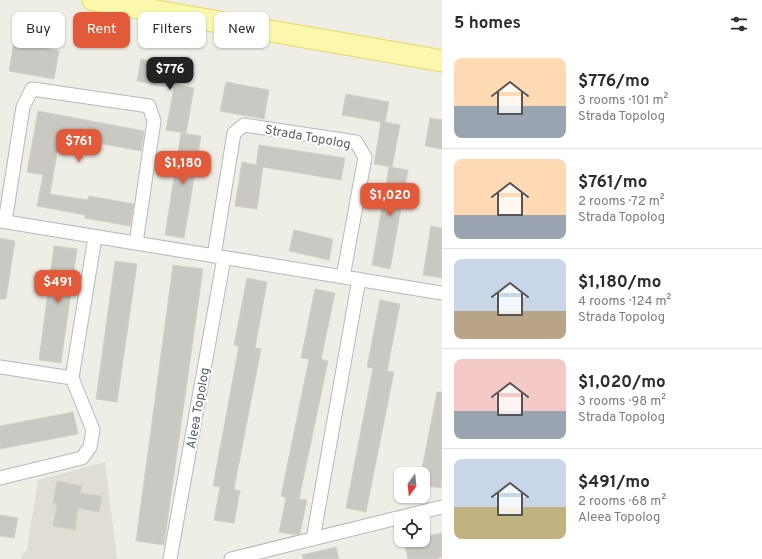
<!DOCTYPE html>
<html lang="en">
<head>
<meta charset="utf-8">
<style>
	:root { --surface:#fff; --page:#f7f7f7; --text:#2b2b33; --muted:#7c7c81; --line:#e1e1e2; --accent:#e25a39 }
	body { margin:0; font-family:Overpass,sans-serif; background:var(--page); color:var(--text); height:100vh; display:flex; flex-direction:column; font-size:15px; white-space:nowrap }
	* { box-sizing:border-box; margin:0 }
	p { font-size:13px; color:var(--muted) }
	.icon { flex:none; width:22px; height:22px; fill:none; stroke:currentColor; stroke-width:2; stroke-linecap:round; stroke-linejoin:round }
	.map { position:relative; flex:1; overflow:hidden }
	.side { display:flex; flex-direction:column; background:var(--surface); width:320px }
	.side>* { flex:none }
	.hud { position:absolute; left:12px; top:12px; width:370px; height:36px; display:flex; gap:8px }
	.needle { width:26px; rotate:195deg }
	.controls { position:absolute; left:394px; top:467px; display:grid; gap:8px }
	.controls a { display:grid; place-items:center; width:36px; height:36px; border-radius:8px; background:var(--surface); box-shadow:0 1px 3px #0004; font-size:20px }
	.price { position:absolute; translate:-50% -34px; padding:0 9px; border-radius:8px; background:var(--accent); color:#fff; font-size:13px; line-height:26px; filter:drop-shadow(0 1px 2px #0008) }
	.price::after { content:''; position:absolute; left:50%; top:24px; width:12px; height:9px; margin-left:-6px; background:inherit; clip-path:polygon(0 0,100% 0,50% 100%) }
	.price.on { background:#222; color:#fff }
	ul { padding:0; list-style:none }
	li { display:flex; align-items:center; gap:12px; height:100px; padding:0 12px }
	li+li { border-top:1px solid var(--line) }
	li span { display:grid; place-items:center; flex:none; width:112px; height:80px; border-radius:8px; color:#555 }
	li>.icon { margin-inline-start:auto }
	span .icon { width:48px; height:48px; fill:#fffc; stroke-width:1 }
	li b { font-size:17px }
	h2 { display:flex; justify-content:space-between; align-items:center; height:48px; padding:0 12px; font-size:17px }
	.chip { padding:0 14px; border-radius:8px; background:var(--surface); box-shadow:0 1px 3px #0004; font-size:14px; line-height:36px }
	.chip.on { background:var(--accent); color:#fff }
	main { display:flex; flex:1; min-height:0 }
	.map>svg:first-child { display:block }
	.education { fill:#dfddd4 }
	.building { fill:#cac8c2; stroke:#d4d1c4 }
	.lines { fill:none; stroke-linecap:round; stroke-linejoin:round }
	.street-casing { stroke:#b6b7bc; stroke-width:15 }
	.primary-casing { stroke:#ebd563; stroke-width:23 }
	.street { stroke:#fff; stroke-width:13 }
	.primary { stroke:#fbf8ae; stroke-width:21 }
	.labels { text-anchor:middle; stroke-width:4; stroke-linejoin:round; paint-order:stroke }
	.street-label { font-size:13px; fill:#5d6065; stroke:#fff }
</style>
</head>
<body>
<main>
<div class="map">
<svg width="442" height="559" viewBox="0 0 442 559">
	<rect width="100%" height="100%" fill="#efeee6"/>
	<path class="education" d="M105,462L117,559H21V556L27,550L38,480Z"/>
	<path class="building" d="M14,42L59,51L54,79L9,71Z
		M141,59L183,67L179,85L194,88L186,133L166,130L174,88L137,81Z
		M226,82L269,90L264,119L220,111Z
		M346,94L389,102L385,122L400,125L392,167L374,164L381,122L342,115Z
		M38,111L144,131L141,151L60,136L50,194L88,200L89,196L134,204L130,226L85,218V215L37,206L43,175L27,172Z
		M430,118L442,120V149L425,146Z
		M181,133L201,136L184,238L165,235Z
		M259,145L345,158L341,180L263,167L257,209L235,206L242,162L256,165Z
		M389,167L408,170L390,269L372,265Z
		M431,226L442,228V278L423,275Z
		M294,230L333,239L329,260L289,251Z
		M0,238L15,241L6,299H0Z
		M54,246L77,249L61,363L39,360Z
		M115,261L137,264L117,402L96,399Z
		M173,265L203,269L164,545L136,541Z
		M247,278L267,282L255,348L261,349L234,489L240,491L234,523L214,520L220,487L213,486L239,346L234,345Z
		M315,289L335,293L321,359L328,361L299,499L307,500L300,534L296,535L279,532L286,498L281,496L309,359L301,358Z
		M380,300L400,304L387,371L394,372L366,512L346,508L373,368L367,367Z
		M437,392H442V481L441,488L423,485V474H421Z
		M73,412L78,434L0,449V426Z
		M57,481L82,486L80,493L102,496L99,512L78,508L75,530L53,526L57,504L53,503Z
		M0,515L18,518L14,538L0,536Z
		M442,533V557L436,559H408L404,542L413,540H423V537Z
		M336,547L339,559H303L302,555Z"/>
	<g class="lines">
		<defs>
			<path id="street" d="M0,221L442,293
				M5,222L23,107L32,89L149,106L154,121L136,243
				M214,256L234,133L244,125L356,142L365,157L343,277
				M0,367L72,378
				M0,478L82,458L90,447L93,430L72,378L95,237
				M313,539L359,279
				M170,559L224,258
				M231,559L442,507"/>
			<path id="primary" d="M93,0L442,61"/>
		</defs>
		<use href="#street" class="street-casing"/>
		<use href="#primary" class="primary-casing"/>
		<use href="#street" class="street"/>
		<use href="#primary" class="primary"/>
	</g>
	<g class="labels">
		<g class="street-label">
			<text transform="translate(308 136) rotate(10)" y="5">Strada Topolog</text>
			<text transform="translate(197 408) rotate(-80)" y="5">Aleea Topolog</text>
		</g>
	</g>
</svg>
<div class="controls">
<a><svg class="needle" viewBox="-14 -14 28 28"><path d="M0-13l5 13h-10z" fill="#e53935"/><path d="M0 13l5-13h-10z" fill="#7c7c81"/></svg></a>
<a><svg class="icon" aria-label="locate" viewBox="0 0 24 24"><circle cx="12" cy="12" r="6"/><path d="M12 2v4M12 18v4M2 12h4M18 12h4"/></svg></a>
</div>
<b class="price on" style="left:170px;top:91px">$776</b>
<b class="price" style="left:79px;top:163px">$761</b>
<b class="price" style="left:183px;top:185px">$1,180</b>
<b class="price" style="left:390px;top:217px">$1,020</b>
<b class="price" style="left:58px;top:304px">$491</b>
<div class="hud">
<a class="chip">Buy</a>
<a class="chip on">Rent</a>
<a class="chip">Filters</a>
<a class="chip">New</a>
</div>
</div>
<section class="side">
<h2>5 homes<svg class="icon" aria-label="filters" viewBox="0 0 24 24"><path d="M4 7h16M4 17h16"/><circle cx="9" cy="7" r="2"/><circle cx="15" cy="17" r="2"/></svg></h2>
<ul>
<li><span style="background:linear-gradient(#ffd9b3 60%,#9aa5b1 0)"><svg class="icon" aria-label="home" viewBox="0 0 24 24"><path d="M3 11l9-7 9 7M6 9v11h12V9"/></svg></span><div><b>$776/mo</b><p>3 rooms · 101 m²</p><p>Strada Topolog</p></div></li>
<li><span style="background:linear-gradient(#ffd9b3 70%,#9aa5b1 0)"><svg class="icon" aria-label="home" viewBox="0 0 24 24"><path d="M3 11l9-7 9 7M6 9v11h12V9"/></svg></span><div><b>$761/mo</b><p>2 rooms · 72 m²</p><p>Strada Topolog</p></div></li>
<li><span style="background:linear-gradient(#c9d6e8 65%,#b9a48a 0)"><svg class="icon" aria-label="home" viewBox="0 0 24 24"><path d="M3 11l9-7 9 7M6 9v11h12V9"/></svg></span><div><b>$1,180/mo</b><p>4 rooms · 124 m²</p><p>Strada Topolog</p></div></li>
<li><span style="background:linear-gradient(#f6c9c9 65%,#9aa5b1 0)"><svg class="icon" aria-label="home" viewBox="0 0 24 24"><path d="M3 11l9-7 9 7M6 9v11h12V9"/></svg></span><div><b>$1,020/mo</b><p>3 rooms · 98 m²</p><p>Strada Topolog</p></div></li>
<li><span style="background:linear-gradient(#c9d6e8 60%,#c2b280 0)"><svg class="icon" aria-label="home" viewBox="0 0 24 24"><path d="M3 11l9-7 9 7M6 9v11h12V9"/></svg></span><div><b>$491/mo</b><p>2 rooms · 68 m²</p><p>Aleea Topolog</p></div></li>
</ul>
</section>
</main>
</body>
</html>
